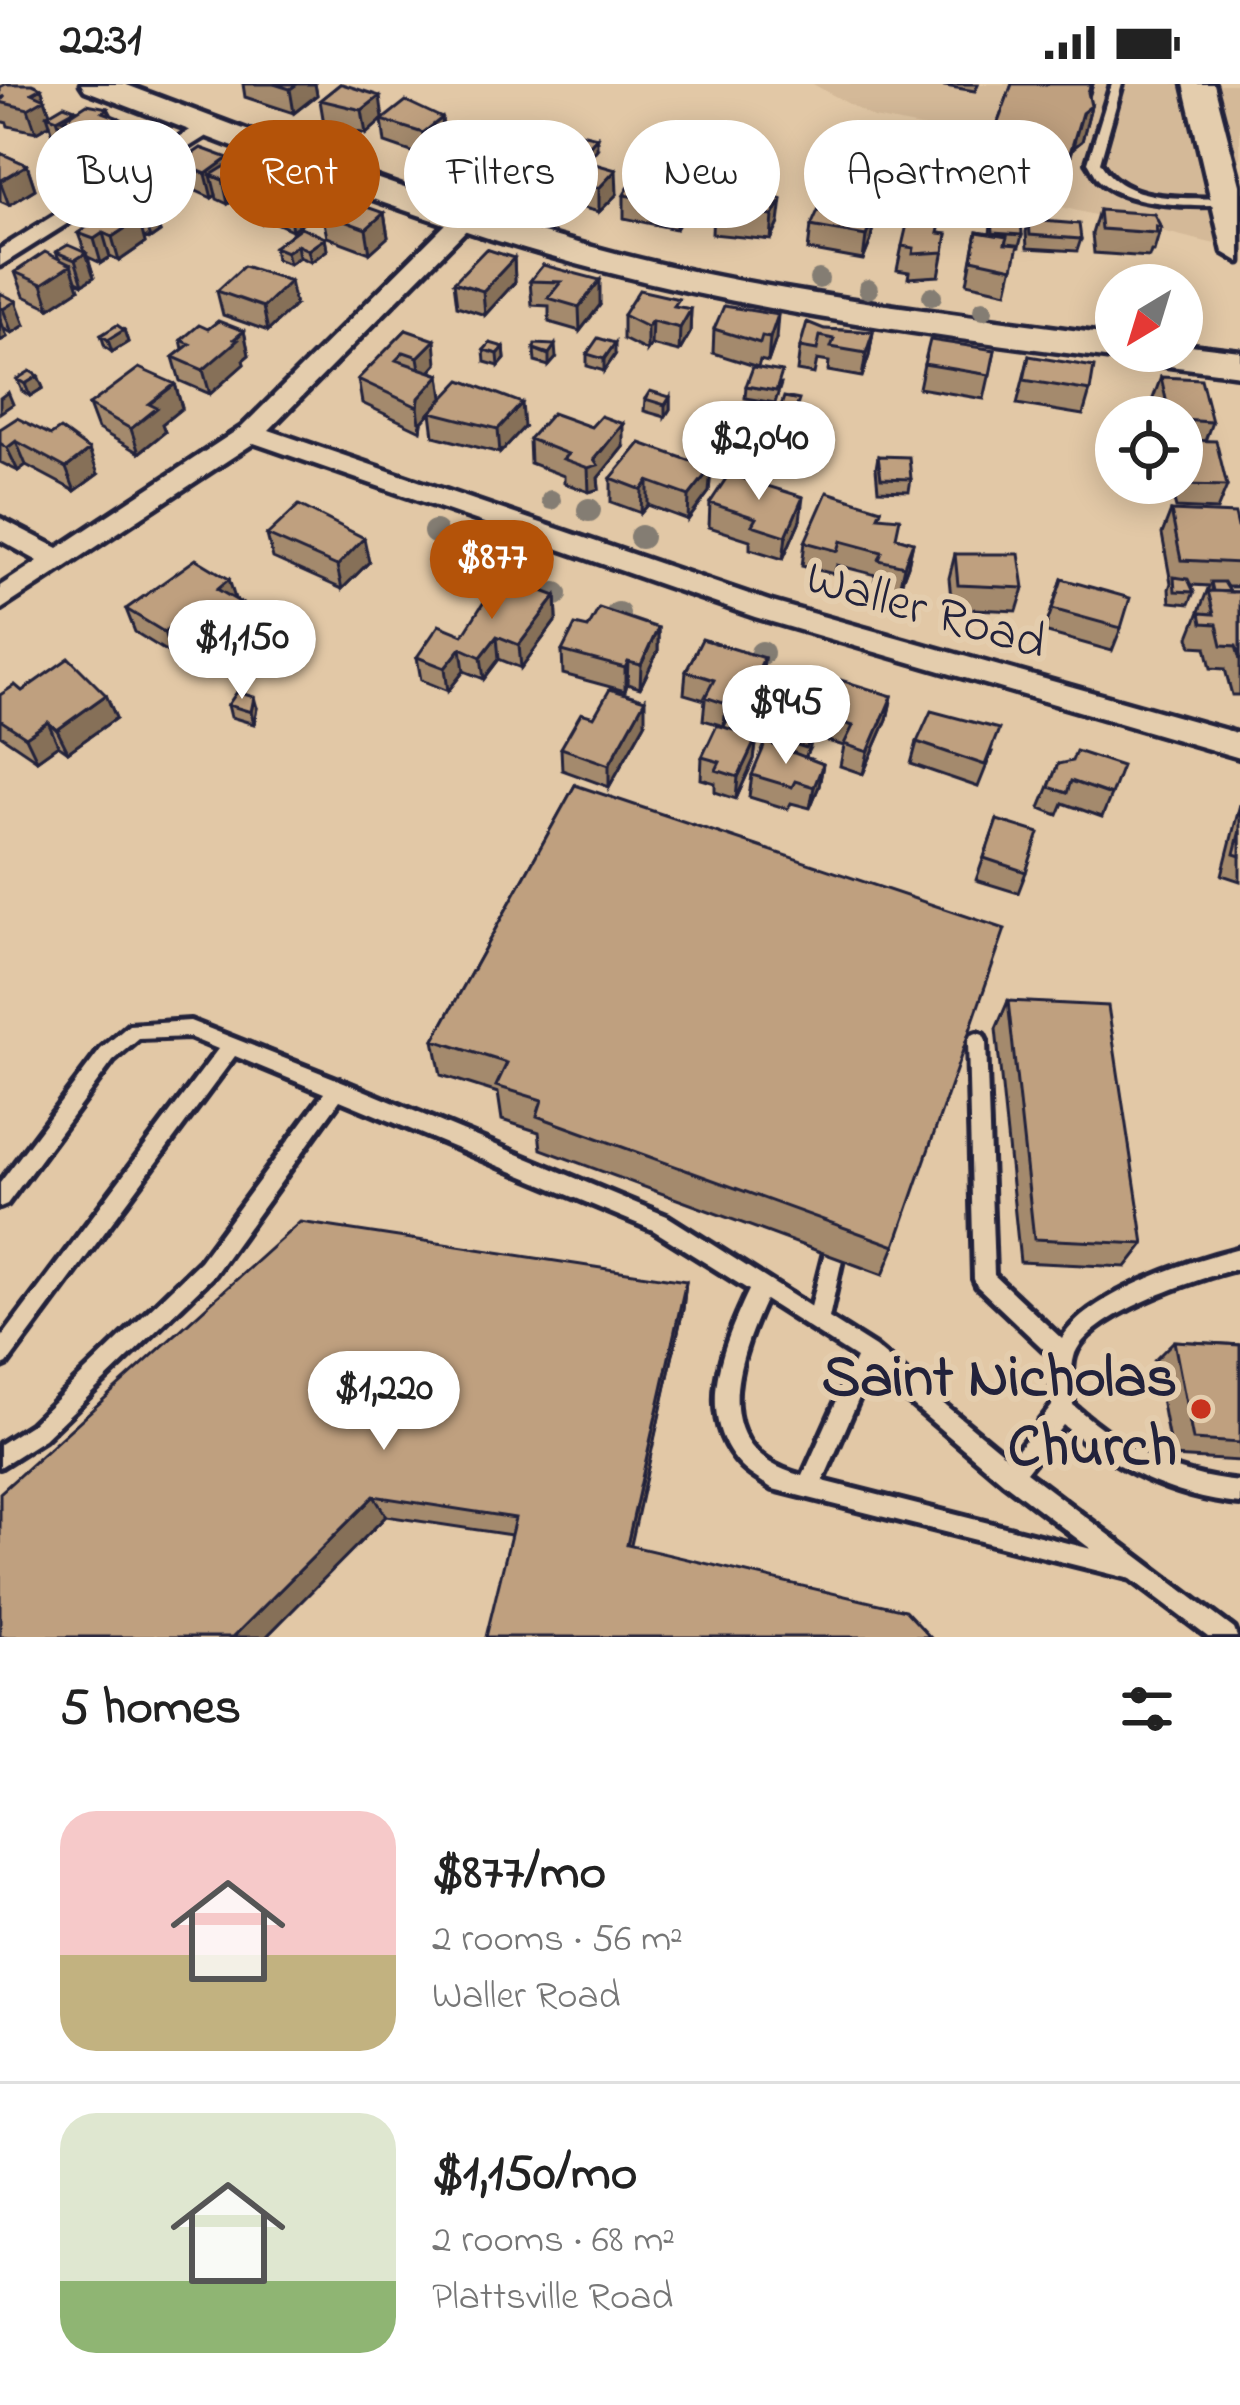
<!DOCTYPE html>
<html lang="en">
<head>
<meta charset="utf-8">
<style>
	:root { --surface:#fff; --page:#f2f2f2; --text:#222; --muted:#767676; --line:#e0e0e0; --accent:#b45309 }
	body { margin:0; font-family:"Indie Flower",sans-serif; background:var(--page); color:var(--text); height:100vh; display:flex; flex-direction:column; font-size:45px; white-space:nowrap }
	* { box-sizing:border-box; margin:0 }
	p { font-size:39px; color:var(--muted) }
	.icon { flex:none; width:66px; height:66px; fill:none; stroke:currentColor; stroke-width:2; stroke-linecap:round; stroke-linejoin:round }
	.map { position:relative; height:1553px; overflow:hidden }
	.drawer { display:flex; flex-direction:column; background:var(--surface); flex:1 }
	.drawer>* { flex:none }
	.guide { position:absolute; left:36px; top:36px; width:1170px; height:108px; display:flex; gap:24px }
	.needle { width:78px; rotate:218deg }
	.fabs { position:absolute; left:1095px; top:180px; display:grid; gap:24px }
	.fabs a { display:grid; place-items:center; width:108px; height:108px; border-radius:50%; background:var(--surface); box-shadow:0 6px 30px #0003; font-size:60px }
	.price { position:absolute; translate:-50% -102px; padding:0 27px; border-radius:42px; background:#fff; color:#222; font-size:39px; line-height:78px; filter:drop-shadow(0 3px 6px #0008) }
	.price::after { content:''; position:absolute; left:50%; top:72px; width:36px; height:27px; margin-left:-18px; background:inherit; clip-path:polygon(0 0,100% 0,50% 100%) }
	.price.active { background:var(--accent); color:#fff }
	ul { padding:0; list-style:none }
	li { display:flex; align-items:center; gap:36px; height:300px; padding:0 60px }
	li+li { border-top:3px solid var(--line) }
	li span { display:grid; place-items:center; flex:none; width:336px; height:240px; border-radius:36px; color:#555 }
	li>.icon { margin-inline-start:auto }
	span .icon { width:144px; height:144px; fill:#fffc; stroke-width:1 }
	li b { font-size:51px }
	h2 { display:flex; justify-content:space-between; align-items:center; height:144px; padding:0 60px; font-size:51px }
	.pill { padding:0 42px; border-radius:54px; background:var(--surface); box-shadow:0 6px 30px #0003; font-size:42px; line-height:108px }
	.pill.active { background:var(--accent); color:#fff }
	.status { display:flex; justify-content:space-between; align-items:center; height:84px; padding:0 60px; background:var(--surface); direction:ltr }
	.status svg { height:33px; fill:currentColor }
	.map>svg:first-child { display:block }
	.built { fill:#d4b998 }
	.lines { fill:none; stroke-linecap:round; stroke-linejoin:round }
	.lane-casing { stroke:#22223b; stroke-width:10 }
	.street-casing { stroke:#22223b; stroke-width:9 }
	.secondary-casing { stroke:#22223b; stroke-width:9 }
	.lane { fill:#e4cdad; fill-rule:evenodd }
	.street { fill:#e4cdad; fill-rule:evenodd }
	.secondary { fill:#e4cdad; fill-rule:evenodd }
	.tree { fill:#847d73 }
	.wall { fill:#a48a6d; stroke:#22223b; stroke-width:3 }
	.shaded-wall { fill:#867059; stroke:#22223b; stroke-width:3 }
	.building { fill:#bfa07f; stroke:#22223b; stroke-width:3 }
	.poi-dot { fill:#c8321e; stroke:#e4cdad; stroke-width:4.5 }
	.labels { text-anchor:middle; stroke-width:12; stroke-linejoin:round; paint-order:stroke }
	.street-label { font-size:51px; fill:#22223b; stroke:#e4cdad }
	.near-poi-label { font-size:60px; font-weight:bold; fill:#22223b; stroke:#e4cdad; text-anchor:end }
</style>
</head>
<body>
<div class="status"><b>22:31</b><svg viewBox="0 0 49 12"><path d="M0 12V9h3v3zM5 12V6h3v6zM10 12V3h3v9zM15 12V0h3v12zM26 1h20v11H26zM47 4h2v5h-2z"/></svg></div>
<div class="map">
<svg width="1240" height="1553" viewBox="0 0 1240 1553">
	<rect width="100%" height="100%" fill="#e2c8a6"/>
	<filter id="ink" filterUnits="userSpaceOnUse"><feTurbulence type="fractalNoise" baseFrequency=".00833" numOctaves="2"/><feDisplacementMap in="SourceGraphic" scale="24" xChannelSelector="R" yChannelSelector="G"/><feConvolveMatrix kernelMatrix="1 2 1 2 8 2 1 2 1" color-interpolation-filters="sRGB"/></filter>
	<g filter="url(#ink)">
		<path class="built" d="M813,0H1240V166L965,100L972,53L874,34Z"/>
		<g class="lines">
			<defs>
				<path id="lane" d="M1112,0H1122L1100,78C1123,120 1184,113 1226,115L1230,116V120C1196,123 1123,122 1098,95C1096,93 1090,80 1088,78Z
					M190,937L344,998L667,1132L811,1223L826,1164L833,1161L840,1164L843,1171L829,1234L875,1263L1010,1375L1052,1322L1054,1275L977,1202L974,1195L968,957L971,951L977,949L983,951L986,957L994,1191L1062,1255C1087,1210 1191,1176 1240,1164V1184C1201,1193 1085,1231 1074,1273C1070,1287 1073,1306 1073,1321C1126,1366 1169,1391 1240,1398V1420C1171,1413 1116,1385 1063,1341L1026,1388L1234,1545L1237,1553H1208L1131,1495L773,1405C763,1398 751,1392 742,1383C693,1332 723,1261 749,1206L653,1146L340,1016L214,1191L44,1355L0,1383V1360L30,1341L200,1177L324,1009L235,972L7,1280L0,1283V1256L218,965L189,953L139,955L113,977L7,1120L0,1123V1099L101,965L129,941ZM765,1216L856,1274L803,1392C708,1368 734,1283 765,1216ZM871,1286L1003,1398L1091,1465L823,1397Z"/>
				<path id="street" d="M208,35L216,36V46L0,182V165Z
					M465,127L477,134L473,139L269,346L772,518L1240,650V674L755,533L254,359L0,526V502L38,477L0,456V434L58,464L242,343L457,129Z"/>
				<path id="secondary" d="M81,0H124C289,61 452,128 623,171C784,212 951,229 1116,252V267H1182V260L1240,267V291C1030,264 811,241 603,187C426,141 256,71 85,6Z
					M1184,0H1214L1240,101V178L1223,168Z"/>
			</defs>
			<use href="#lane" class="lane-casing"/>
			<use href="#street" class="street-casing"/>
			<use href="#secondary" class="secondary-casing"/>
			<use href="#lane" class="lane"/>
			<use href="#street" class="street"/>
			<use href="#secondary" class="secondary"/>
		</g>
		<g class="tree">
			<circle cx="819" cy="195" r="10"/>
			<circle cx="868" cy="205" r="10"/>
			<circle cx="932" cy="212" r="10"/>
			<circle cx="983" cy="226" r="10"/>
			<circle cx="551" cy="416" r="10"/>
			<circle cx="589" cy="426" r="12"/>
			<circle cx="435" cy="448" r="12"/>
			<circle cx="641" cy="453" r="12"/>
			<circle cx="471" cy="492" r="12"/>
			<circle cx="556" cy="510" r="12"/>
			<circle cx="618" cy="530" r="12"/>
			<circle cx="762" cy="569" r="12"/>
		</g>
		<path class="wall" d="M243,0H315L317,11L294,29L245,13Z
			M340,0L383,35L442,34L444,57L426,73L385,59L382,36L366,50L324,40L320,16Z
			M933,0H978L975,7Z
			M1012,0H1093L1089,13L1091,22L1082,57L1073,64L1061,103L984,89L992,55Z
			M0,3L41,4L50,29L108,24L126,58L96,69L72,59L71,55L65,59L54,54L50,40L36,48L8,42L7,39L0,37Z
			M453,61L531,81L506,103L455,85Z
			M559,61L597,65L587,77L617,110L599,128L539,112L538,88L559,70Z
			M0,69L27,81L35,105L9,121L0,117Z
			M179,79L230,83L243,101L299,106L306,109L310,133L292,146L267,135L262,139L246,126L242,110L228,120L217,115L216,111L212,114L185,102Z
			M636,91L687,125L676,145L624,134V111Z
			M748,108L779,139L771,156L712,150L713,127L746,113Z
			M135,117L160,148L150,155L144,153L145,159L119,177L110,173L101,179L88,173L94,193L83,200L76,197L79,205L50,224L24,212L15,188L59,175L56,168H85L78,149L94,138L92,134L126,129L124,124Z
			M1099,126L1161,143L1154,167H1151L1149,173L1094,169L1092,150Z
			M322,129H384L388,153L370,169L327,153Z
			M874,132L871,156L863,176L808,166L811,142Z
			M992,132L1022,151L1019,163H1017L1007,208L967,199L977,148L990,150Z
			M1029,136L1081,155L1077,167L1027,164L1026,148Z
			M938,149L947,150L939,192L908,194L909,188L897,186L902,162Z
			M325,154L327,166L311,178L299,173L289,180L276,175L274,163Z
			M514,174L515,198L485,231L457,222L454,198Z
			M543,181L600,221L580,247L549,238V222L532,221L530,197Z
			M217,207L295,221L268,247L223,231Z
			M0,209L25,241L12,249L4,245L7,253L0,257Z
			M678,223L691,225L690,249L679,268L651,261L647,267L623,255V231Z
			M208,245L244,247L249,271L243,276L244,280L210,310L180,297L173,273L183,265L181,256Z
			M714,245L776,255L768,278L760,276L758,283L713,269Z
			M824,245L873,248L869,272L862,293L828,287L829,278L817,276L814,290L797,287L800,263Z
			M124,246L128,258L112,268L105,263L101,251Z
			M406,246L437,280L431,287L440,291L443,314L524,343L500,369L434,352L431,328L422,338L421,347L362,319L358,295Z
			M504,263L505,275L499,282L485,278L484,266Z
			M534,265L556,274L549,282L535,278Z
			M995,266L984,315L919,304L924,280Z
			M587,270L615,271L604,287L587,282Z
			M1029,272L1090,307L1083,331L1017,320Z
			M38,292L43,304L30,312L22,307L17,295Z
			M1161,293L1212,338L1205,357L1227,402L1217,426L1176,424L1169,399H1182V333H1156L1152,317Z
			M175,300L182,324L162,340L165,348L139,369L98,345L89,321Z
			M781,300L775,319L745,314L746,302Z
			M670,313V325L665,333L644,327L645,315Z
			M779,328H797L793,343L777,340Z
			M763,331L760,349L743,346L744,334Z
			M0,345L98,390L75,407L26,381L18,387L0,378Z
			M529,355L623,363L598,394L599,405L589,408L564,399V392L530,379Z
			M878,372L911,395L909,407L878,406L876,384Z
			M738,375L777,377L765,396L737,387Z
			M711,384L709,408L688,436L648,421L641,429L611,418V394Z
			M710,419L800,436L783,475L750,465V456L709,443Z
			M881,425L879,432L896,453L913,458L908,481L899,505L874,499L876,491L837,481L834,490L802,482L805,458Z
			M1171,427L1240,452V494L1236,503H1227L1230,508H1240V611H1232L1225,585L1211,584L1206,563L1192,562L1189,553L1209,502L1191,501L1194,508L1189,520L1170,518L1169,505L1171,499L1162,450Z
			M267,451L369,478L342,505L273,474Z
			M955,470L1024,504L1017,527L952,524L949,494Z
			M1062,495L1121,544L1112,567L1044,548Z
			M556,512L557,535L521,584L499,575L484,595L464,587L448,607L421,596L417,573L463,551Z
			M236,516L268,554L241,578L195,551L172,571L135,548L126,525Z
			M588,544H658V567L640,604L627,600L625,607L563,590L562,567Z
			M764,574L762,597L746,629L733,625L724,642L703,636L705,616L684,610L686,587Z
			M22,607L106,611L116,634L68,668L58,661L37,676L0,651V611Z
			M892,612L887,635L863,690L840,682L844,662L812,652L810,663L805,673L823,680L819,702L810,724L791,719L788,725L749,713L752,691L784,665L785,657L801,648L804,626Z
			M228,621L257,624L254,640L231,633Z
			M594,633L645,639L609,703L562,686L561,664Z
			M757,653L754,675L736,715L715,708V699L701,695L702,673Z
			M917,658L992,668L978,703L911,680Z
			M1058,680L1111,711L1102,733L1063,719L1058,731L1040,724Z
			M575,701L895,1162L883,1191L541,1065L539,1048L502,1036L498,1009L441,991L434,956Z
			M1240,720V797L1222,791Z
			M997,736L1026,788L1018,809L976,796Z
			M1008,917L1144,1160L1126,1183L1020,1178L996,945Z
			M686,1197L683,1225L630,1462L511,1451L386,1432L266,1553H0Z
			M1174,1257L1240,1261V1377L1172,1373L1154,1277Z"/>
		<path class="shaded-wall" d="M297,0H315L317,11L294,29L290,5Z
			M1091,0H1093L1084,27L1091,22L1082,57L1073,64L1061,103Z
			M41,4L51,32L47,31L50,40L36,48L28,25L32,9Z
			M380,12L383,35L366,50L362,26Z
			M108,24L112,37L119,34L126,58L96,69L89,45L103,28Z
			M75,25L79,41L64,35L71,55L65,59L57,35Z
			M442,34L444,57L426,73L423,49Z
			M597,53V65L585,80L584,68Z
			M530,58L531,81L506,103L505,79Z
			M228,74L231,90L240,84L244,105L241,103L242,110L228,120L223,96L211,91L216,111L212,114L206,90Z
			M27,81L35,105L9,121L0,97Z
			M616,86L617,110L599,128V104Z
			M297,97L300,113L306,109L310,133L292,146L288,122L289,103Z
			M688,101L687,125L676,145V121Z
			M262,111L267,135L262,139L257,115Z
			M782,115L779,139L771,156L773,132Z
			M154,124L160,148L150,155L143,131Z
			M384,129L388,153L370,169L366,145Z
			M874,132L871,156L863,176L866,152Z
			M139,135L145,159L119,177L112,153Z
			M103,149L110,173L101,179L94,155Z
			M325,154L327,166L311,178L308,166Z
			M297,161L299,173L289,180L286,168Z
			M86,169L94,193L83,200L75,176Z
			M514,174L515,198L485,231L483,207Z
			M71,181L79,205L50,224L42,200Z
			M600,196V221L580,247L579,223Z
			M290,197L295,221L268,247L263,223Z
			M16,217L25,241L12,249L3,225Z
			M691,225L690,249L679,268L680,244Z
			M778,231L776,255L768,278L770,254Z
			M0,234L7,253L0,257Z
			M652,237L651,261L647,267V243Z
			M124,246L128,258L112,268L108,256Z
			M244,247L249,271L243,276L244,280L210,310L203,286Z
			M873,248L869,272L862,293L866,269Z
			M435,256L437,280L422,297L418,273Z
			M615,259V271L604,287V275Z
			M555,261L556,274L549,282V270Z
			M504,263L505,275L499,282L498,270Z
			M440,291L443,314L422,338L421,347L418,323L419,314Z
			M38,292L43,304L30,312L25,300Z
			M175,300L182,324L162,340L165,348L139,369L131,345L149,320Z
			M8,308L13,320L0,329V314Z
			M670,313V325L665,333V321Z
			M522,319L524,343L500,369L498,345Z
			M623,340V363L598,394L599,405L589,408L588,384Z
			M16,357L26,381L18,387L7,364Z
			M778,365L777,377L765,396L766,384Z
			M89,366L98,390L75,407L66,384Z
			M711,384L709,408L688,436L689,412Z
			M648,397V421L641,429L642,406Z
			M803,413L800,436L783,475L786,452Z
			M364,454L369,478L342,505L337,482Z
			M913,458L908,481L899,505L904,482Z
			M229,495L236,518L217,505Z
			M556,512L557,535L521,584L519,561Z
			M188,528L195,551L172,571L164,548Z
			M262,531L268,554L241,578L234,555Z
			M658,544V567L640,604L641,581Z
			M497,552L499,575L484,595L481,573Z
			M461,564L464,587L448,607L445,584Z
			M764,574L762,597L746,629L748,607Z
			M628,578L627,600L625,607V584Z
			M735,603L733,625L724,642L726,620Z
			M106,611L116,634L68,668L57,646Z
			M892,612L887,635L863,690L868,668Z
			M254,613L257,624L254,640L251,628Z
			M645,616V639L609,703V681Z
			M48,638L58,661L37,676L26,653Z
			M757,653L754,675L736,715L738,693Z
			M823,680L819,702L810,724L814,703Z
			M686,1197L683,1225L627,1479V1461Z
			M374,1412L386,1432L266,1553H233Z"/>
		<path class="building" d="M6,0H32L41,4L32,9L45,15L28,25L0,18L5,12L0,15V3Z
			M274,0H297L290,5Z
			M340,0H342L380,12L362,26L320,16Z
			M1012,0H1091L1088,8L1091,22L1082,29L1070,69L992,55Z
			M406,17L442,34L423,49L382,36Z
			M87,20L108,24L103,28L119,34L89,45L64,35Z
			M64,21L75,25L57,35L47,31Z
			M473,45L508,57L514,52L530,58L505,79L453,61Z
			M572,47L597,53L584,68L559,61Z
			M201,64L228,74L206,90L179,79Z
			M0,69L27,81L0,97Z
			M557,69L616,86L599,104L538,88Z
			M224,83L240,84L223,96L211,91Z
			M267,85L297,97L289,103L306,109L288,122L262,111L257,115L241,103Z
			M636,91L688,101L676,121L624,111Z
			M723,108L746,113L748,108L782,115L773,132L713,127Z
			M347,116L384,129L366,145L322,129Z
			M135,117L154,124L143,131L124,124Z
			M820,122L874,132L866,152L811,142Z
			M113,124L139,135L112,153L103,149L94,155L78,149L97,136L92,134Z
			M1099,126L1154,130L1161,143L1156,142L1157,149L1101,145Z
			M909,132L941,136L938,149L947,150L944,168L913,170L914,164L902,162Z
			M992,132L1021,134L1022,151L993,149Z
			M1029,136L1079,140L1081,155L1030,151Z
			M301,143L325,154L308,166L297,161L286,168L274,163Z
			M977,148L1007,153L1005,160L1018,161L1013,184L972,175Z
			M68,161L86,169L75,176L56,168Z
			M486,165L514,174L483,207L454,198Z
			M45,168L71,181L42,200L15,188Z
			M543,181L600,196L579,223L548,214L561,198L530,197Z
			M244,182L290,197L263,223L217,207Z
			M639,206L679,215L674,222L691,225L680,244L652,237L647,243L623,231Z
			M0,209L16,217L3,225L0,224Z
			M724,222L778,231L770,254L762,252L760,259L714,245Z
			M218,237L244,247L234,255L238,256L203,286L173,273L190,260L181,256L199,241L208,245Z
			M807,238L824,245L873,248L866,269L831,263L834,255L820,252L817,266L800,263Z
			M117,241L124,246L108,256L101,251Z
			M406,246L435,256L418,273L404,268L396,276L440,291L419,314L418,323L358,295Z
			M598,254L615,259L604,275L587,270Z
			M930,256L995,266L990,291L924,280Z
			M490,259L504,263L498,270L484,266Z
			M535,260L555,261L549,270L534,265Z
			M1029,272L1094,283L1090,307L1024,296Z
			M753,283L782,288L776,307L746,302Z
			M139,284L175,300L149,320L157,324L131,345L89,321Z
			M30,287L38,292L25,300L17,295Z
			M1161,293L1201,295L1212,338L1182,336V333H1170Z
			M461,296L522,319L498,345L431,328Z
			M650,307L670,313L665,321L645,315Z
			M784,313L799,316L794,331L779,328Z
			M746,327L763,331L761,336L744,334Z
			M552,329L591,343L601,332L623,340L594,375L598,381L588,384L563,375L568,370L529,355Z
			M17,334L51,351L60,345L89,366L66,384L16,357L7,364L0,359V345Z
			M1182,356L1216,357L1227,402L1185,401L1182,389Z
			M750,357L778,365L766,384L738,375Z
			M640,359L711,384L689,412L648,397L642,406L611,394Z
			M878,372L909,373L911,395L881,394Z
			M729,390L803,413L786,452L752,441L756,434L710,419Z
			M827,408L881,425L878,432L900,434L896,453L913,458L904,482L879,476L882,468L841,457L838,467L805,458Z
			M299,421L364,454L337,482L267,451Z
			M1171,427L1235,430L1240,452V479L1181,476Z
			M955,470H1019L1024,504L958,501Z
			M196,475L229,495L217,505L262,531L234,555L188,528L164,548L126,525Z
			M501,491L556,512L519,561L497,552L481,573L461,564L445,584L417,573L439,541L463,551Z
			M1174,493L1188,495L1194,508L1175,507Z
			M1062,495L1130,514L1121,544L1052,525Z
			M1211,498H1224L1230,508L1213,507Z
			M1208,507L1240,508V576L1236,562L1222,561L1217,540L1202,539L1200,529L1214,530Z
			M599,524L658,544L641,581L628,578L625,584L562,567L575,541L588,544Z
			M702,555L764,574L748,607L735,603L726,620L705,613L714,596L686,587Z
			M69,574L106,611L57,646L48,638L26,653L0,636V611L15,601L22,607Z
			M821,590L892,612L868,668L844,660L853,642L804,626Z
			M610,605L645,616L609,681L561,664L581,629L594,633Z
			M237,608L254,613L251,628L228,621Z
			M931,627L999,645L985,681L917,658Z
			M717,641L757,653L738,693L716,686L720,678L702,673Z
			M791,645L812,652L806,664L785,657Z
			M766,658L823,680L814,703L795,697L792,703L752,691Z
			M1076,667L1122,682L1111,711L1071,697L1067,709L1049,703L1058,680L1072,677Z
			M575,701L1005,845L895,1162L537,1032L542,1016L496,1002L507,979L434,956Z
			M997,736L1039,749L1026,788L984,774Z
			M1240,746V772L1234,770Z
			M1008,917L1108,922L1144,1160L1034,1155Z
			M300,1138L686,1197L627,1461L905,1526L930,1553H486L515,1434L374,1412L233,1553H0V1409Z
			M1174,1257L1240,1261V1359L1193,1356Z"/>
	</g>
	<circle class="poi-dot" cx="1201" cy="1325" r="12"/>
	<g class="labels">
		<g class="street-label">
			<text transform="translate(927 523) rotate(16)" y="18">Waller Road</text>
		</g>
		<g class="near-poi-label">
			<text x="1177" y="1311">Saint Nicholas<tspan x="1177" dy="69">Church</tspan></text>
		</g>
	</g>
</svg>
<div class="fabs">
<a><svg class="needle" viewBox="-14 -14 28 28"><path d="M0-13l5 13h-10z" fill="#e53935"/><path d="M0 13l5-13h-10z" fill="#767676"/></svg></a>
<a><svg class="icon" aria-label="locate" viewBox="0 0 24 24"><circle cx="12" cy="12" r="6"/><path d="M12 2v4M12 18v4M2 12h4M18 12h4"/></svg></a>
</div>
<b class="price" style="left:759px;top:419px">$2,040</b>
<b class="price active" style="left:492px;top:538px">$877</b>
<b class="price" style="left:242px;top:618px">$1,150</b>
<b class="price" style="left:786px;top:683px">$945</b>
<b class="price" style="left:384px;top:1369px">$1,220</b>
<div class="guide">
<a class="pill">Buy</a>
<a class="pill active">Rent</a>
<a class="pill">Filters</a>
<a class="pill">New</a>
<a class="pill">Apartment</a>
</div>
</div>
<section class="drawer">
<h2>5 homes<svg class="icon" aria-label="filters" viewBox="0 0 24 24"><path d="M4 7h16M4 17h16"/><circle cx="9" cy="7" r="2"/><circle cx="15" cy="17" r="2"/></svg></h2>
<ul>
<li><span style="background:linear-gradient(#f6c9c9 60%,#c2b280 0)"><svg class="icon" aria-label="home" viewBox="0 0 24 24"><path d="M3 11l9-7 9 7M6 9v11h12V9"/></svg></span><div><b>$877/mo</b><p>2 rooms · 56 m²</p><p>Waller Road</p></div></li>
<li><span style="background:linear-gradient(#dfe7d0 70%,#8fb573 0)"><svg class="icon" aria-label="home" viewBox="0 0 24 24"><path d="M3 11l9-7 9 7M6 9v11h12V9"/></svg></span><div><b>$1,150/mo</b><p>2 rooms · 68 m²</p><p>Plattsville Road</p></div></li>
</ul>
</section>
</body>
</html>
